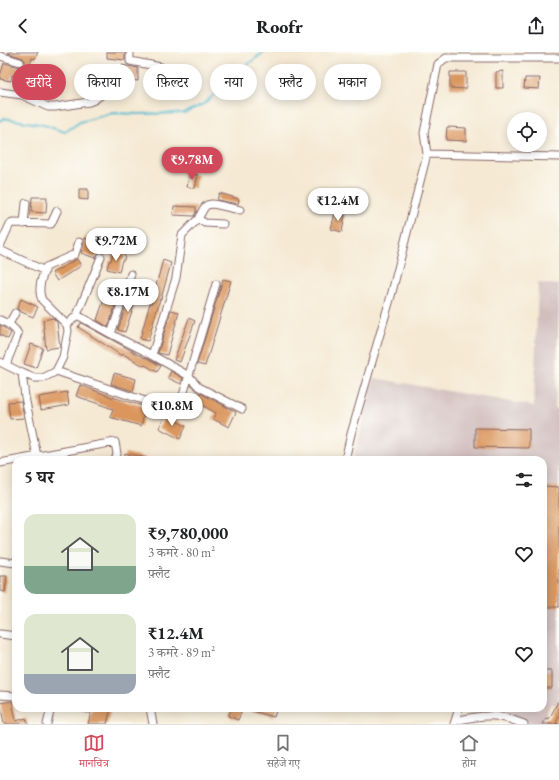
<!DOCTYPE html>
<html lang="hi">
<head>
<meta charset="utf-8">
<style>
	:root { --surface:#fff; --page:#f6f6f6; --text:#202124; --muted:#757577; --line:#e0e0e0; --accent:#d1495b }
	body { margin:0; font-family:"EB Garamond","Noto Serif Devanagari",serif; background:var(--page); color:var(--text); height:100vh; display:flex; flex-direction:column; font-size:15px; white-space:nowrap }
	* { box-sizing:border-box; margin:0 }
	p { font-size:13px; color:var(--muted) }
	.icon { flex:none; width:22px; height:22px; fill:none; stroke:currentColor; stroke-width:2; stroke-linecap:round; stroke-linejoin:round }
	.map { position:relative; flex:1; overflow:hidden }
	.panel { position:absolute; left:12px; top:404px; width:535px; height:256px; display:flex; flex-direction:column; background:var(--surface); border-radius:12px; box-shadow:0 2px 10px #0003 }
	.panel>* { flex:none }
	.top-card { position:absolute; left:12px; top:12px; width:535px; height:36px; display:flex; gap:8px }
	.fabs { position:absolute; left:507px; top:60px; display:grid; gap:8px }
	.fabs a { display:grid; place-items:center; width:40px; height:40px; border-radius:50%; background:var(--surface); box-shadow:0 2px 10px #0003; font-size:20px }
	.price { position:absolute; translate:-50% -34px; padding:0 9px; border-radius:14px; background:#fff; color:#222; font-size:13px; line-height:26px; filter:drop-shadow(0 1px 2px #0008) }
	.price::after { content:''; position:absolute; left:50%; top:24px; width:12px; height:9px; margin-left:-6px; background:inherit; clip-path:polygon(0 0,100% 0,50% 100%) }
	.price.on { background:var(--accent); color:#fff }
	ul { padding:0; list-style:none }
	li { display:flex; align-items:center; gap:12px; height:100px; padding:0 12px }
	li span { display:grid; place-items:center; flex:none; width:112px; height:80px; border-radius:12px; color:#555 }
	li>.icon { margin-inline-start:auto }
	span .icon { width:48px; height:48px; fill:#fffc; stroke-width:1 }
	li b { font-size:17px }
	h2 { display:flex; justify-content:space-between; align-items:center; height:48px; padding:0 12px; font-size:17px }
	.chip { padding:0 14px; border-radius:18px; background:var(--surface); box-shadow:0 2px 10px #0003; font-size:14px; line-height:36px }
	.chip.on { background:var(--accent); color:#fff }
	header { display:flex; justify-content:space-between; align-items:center; height:52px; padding:0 12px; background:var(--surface); font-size:18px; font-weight:800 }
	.tabs { display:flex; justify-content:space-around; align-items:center; height:56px; border-top:1px solid var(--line); background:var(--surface); font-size:11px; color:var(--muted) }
	.tabs a { display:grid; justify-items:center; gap:2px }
	.tabs .on { color:var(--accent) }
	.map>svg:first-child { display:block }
	.industrial { fill:#d1bfbe }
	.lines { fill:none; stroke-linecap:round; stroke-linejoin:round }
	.stream { stroke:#52b9d0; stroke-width:2 }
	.building { fill:#da965d }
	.street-casing { stroke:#866666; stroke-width:9 }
	.street { stroke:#fff; stroke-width:7 }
</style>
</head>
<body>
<header><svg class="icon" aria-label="back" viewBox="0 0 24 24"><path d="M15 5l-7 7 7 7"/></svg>Roofr<svg class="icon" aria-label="share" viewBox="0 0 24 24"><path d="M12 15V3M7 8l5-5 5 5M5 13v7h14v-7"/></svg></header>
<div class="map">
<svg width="559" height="672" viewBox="0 0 559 672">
	<rect width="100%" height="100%" fill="#fdfcf7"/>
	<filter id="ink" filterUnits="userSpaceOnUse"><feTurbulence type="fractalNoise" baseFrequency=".025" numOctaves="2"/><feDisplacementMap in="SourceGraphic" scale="8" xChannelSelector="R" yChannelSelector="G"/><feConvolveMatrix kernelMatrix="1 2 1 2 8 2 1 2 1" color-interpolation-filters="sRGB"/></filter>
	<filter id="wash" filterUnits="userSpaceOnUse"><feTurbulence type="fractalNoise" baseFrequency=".012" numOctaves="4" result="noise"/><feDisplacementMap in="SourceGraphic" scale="16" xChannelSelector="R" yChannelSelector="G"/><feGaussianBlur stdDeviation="0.9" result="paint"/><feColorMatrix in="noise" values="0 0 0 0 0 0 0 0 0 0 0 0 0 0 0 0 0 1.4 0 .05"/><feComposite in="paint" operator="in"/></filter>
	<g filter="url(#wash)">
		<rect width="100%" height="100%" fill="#f5e9d3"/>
		<path class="industrial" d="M538,231L559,233V261L555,356L559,357V655L551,651L541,672H535L506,662L489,660L476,661L469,663L466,656H543V408H353L374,326L534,354Z"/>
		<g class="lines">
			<path class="stream" d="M0,69L3,66L44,73L65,80L80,70L113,61L139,62L184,61L204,52L240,18L264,0"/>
		</g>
		<g id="blocks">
			<path class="building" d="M8,0H38L35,7L32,6L28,20L40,24H50L49,33L34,32L23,28L24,27L12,23L11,29L0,27V21H1L4,11L19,15H22L25,12V9L23,6L8,1Z
				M107,0H125V8L107,6Z
				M122,13L138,16V29L131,28L127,26V22H121Z
				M100,19L114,20V30L99,28Z
				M503,19V36H496V20Z
				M450,20H466V37L450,36Z
				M525,26H540L539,37L524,36Z
				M447,75L466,76V89L446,88Z
				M190,121L198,123L195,136L187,135Z
				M79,137H88V148L79,147Z
				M219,141L239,147L238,152L217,148Z
				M32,145H47L46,161L31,160Z
				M174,154L196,155V160L194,164L173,163Z
				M335,161L345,163L342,180L331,177Z
				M84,186L102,192L99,201L95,206L81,201L84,192Z
				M113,199L125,202L124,208H122L119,220L107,217L109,209H111Z
				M77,207L81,214L57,229L52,221Z
				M163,208L171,211L161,247H160L148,289L140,287L150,251L151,252Z
				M223,227L231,229L205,314L197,312Z
				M109,233L121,237L108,275L97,268Z
				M130,242L137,244L125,280L118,278Z
				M21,247L38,255L33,265L19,259L17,256Z
				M171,258L179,260L167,303L158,301Z
				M53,266L57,270L60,295L46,297L43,268Z
				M189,266L195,269L180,310L174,308Z
				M81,271L145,306V305L161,314L157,320L145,313L144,314L123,302L122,304L78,275Z
				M0,273L11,281L8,287L0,283Z
				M31,292L43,296L36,316L24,312Z
				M171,319L183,326L181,332L168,326Z
				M114,321L136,327L133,339L111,332Z
				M80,333L112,345L146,355L141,374L110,365L113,357L76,344Z
				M67,340L69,353L41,358L39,345Z
				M200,341L236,360L229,375L213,367L216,361L196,350Z
				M21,349L24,366L10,367L8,350Z
				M165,363L186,374L180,387L159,376Z
				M475,376L529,377V396L475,395Z
				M125,401L146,406V408H124Z
				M543,434L559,435V555H543Z
				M0,524H7L5,540L0,539Z
				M543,619H552V636H543Z
				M559,648V665L556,671L559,672H543L546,666L549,667Z
				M12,649L16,669L26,666L28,672H4L0,651Z
				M92,656H111L107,672H88Z
				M232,656H243L238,668L228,664Z
				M250,656H277L274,665L249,658Z"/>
		</g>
	</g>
	<g filter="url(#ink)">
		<use href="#blocks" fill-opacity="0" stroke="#866666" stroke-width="1"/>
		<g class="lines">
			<defs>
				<path id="street" d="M130,0V9L161,15
					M0,4L20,10
					M0,40L22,43L48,55H55L89,50L94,48L111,36L127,31
					M427,102L424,81L438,12L446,6H559
					M198,167L205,171L223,172
					M24,172L26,151
					M0,194L10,172L13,171L51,172L57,159
					M0,198L45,219
					M77,263L111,282L152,303L189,324L199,335L242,357
					M0,268C7,271 15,275 18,282L6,313
					M9,272L15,261
					M67,273L77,263L101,205
					M111,282L131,222
					M152,303L176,226L182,183L198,167L204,156L207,153L212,152L218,153L240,158
					M0,310L22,321L34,326H43L53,321L56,319L63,305L68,279L67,273L42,248C37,237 42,225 46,215L75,202L79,190
					M56,319L178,360L216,232
					M22,321L25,345L37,404
					M345,408L351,382L391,244L427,102L559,105
					M0,411L115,390L117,402L115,408
					M0,509L16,511
					M0,582L16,584
					M0,643L16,644
					M84,656L87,657
					M150,656L153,672
					M455,669C465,667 476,664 487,664C500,663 512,668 524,672
					M47,672L51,656
					M454,672L459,656"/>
			</defs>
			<use href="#street" class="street-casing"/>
			<use href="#street" class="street"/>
		</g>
	</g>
</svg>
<div class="fabs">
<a><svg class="icon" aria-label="locate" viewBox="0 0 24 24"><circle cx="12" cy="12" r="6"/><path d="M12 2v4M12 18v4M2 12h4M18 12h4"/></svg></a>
</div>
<b class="price on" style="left:192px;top:129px">₹9.78M</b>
<b class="price" style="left:338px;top:170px">₹12.4M</b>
<b class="price" style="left:116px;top:210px">₹9.72M</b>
<b class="price" style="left:128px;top:261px">₹8.17M</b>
<b class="price" style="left:172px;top:375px">₹10.8M</b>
<div class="top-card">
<a class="chip on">खरीदें</a>
<a class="chip">किराया</a>
<a class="chip">फ़िल्टर</a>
<a class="chip">नया</a>
<a class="chip">फ़्लैट</a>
<a class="chip">मकान</a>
</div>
<section class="panel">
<h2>5 घर<svg class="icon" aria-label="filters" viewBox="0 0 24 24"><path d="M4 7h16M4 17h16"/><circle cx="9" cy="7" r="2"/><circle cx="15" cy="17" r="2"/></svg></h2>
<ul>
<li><span style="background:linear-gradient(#dfe7d0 65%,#7fa58c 0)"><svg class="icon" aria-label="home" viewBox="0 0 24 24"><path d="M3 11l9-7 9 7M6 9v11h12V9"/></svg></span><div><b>₹9,780,000</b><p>3 कमरे · 80 m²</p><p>फ़्लैट</p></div><svg class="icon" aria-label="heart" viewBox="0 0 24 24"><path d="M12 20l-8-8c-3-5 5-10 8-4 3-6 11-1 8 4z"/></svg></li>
<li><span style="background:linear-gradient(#dfe7d0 75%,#9aa5b1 0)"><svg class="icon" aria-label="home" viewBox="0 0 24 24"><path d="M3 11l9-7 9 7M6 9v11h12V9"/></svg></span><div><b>₹12.4M</b><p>3 कमरे · 89 m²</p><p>फ़्लैट</p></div><svg class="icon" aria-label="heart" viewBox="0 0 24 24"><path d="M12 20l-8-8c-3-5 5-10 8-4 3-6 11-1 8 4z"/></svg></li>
</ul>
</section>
</div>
<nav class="tabs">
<a class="on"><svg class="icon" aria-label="map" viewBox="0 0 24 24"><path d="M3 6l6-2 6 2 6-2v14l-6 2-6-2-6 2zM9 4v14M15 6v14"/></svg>मानचित्र</a>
<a><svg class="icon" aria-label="saved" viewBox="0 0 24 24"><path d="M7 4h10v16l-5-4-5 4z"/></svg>सहेजे गए</a>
<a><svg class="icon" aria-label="home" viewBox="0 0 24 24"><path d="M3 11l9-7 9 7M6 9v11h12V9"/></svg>होम</a>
</nav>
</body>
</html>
